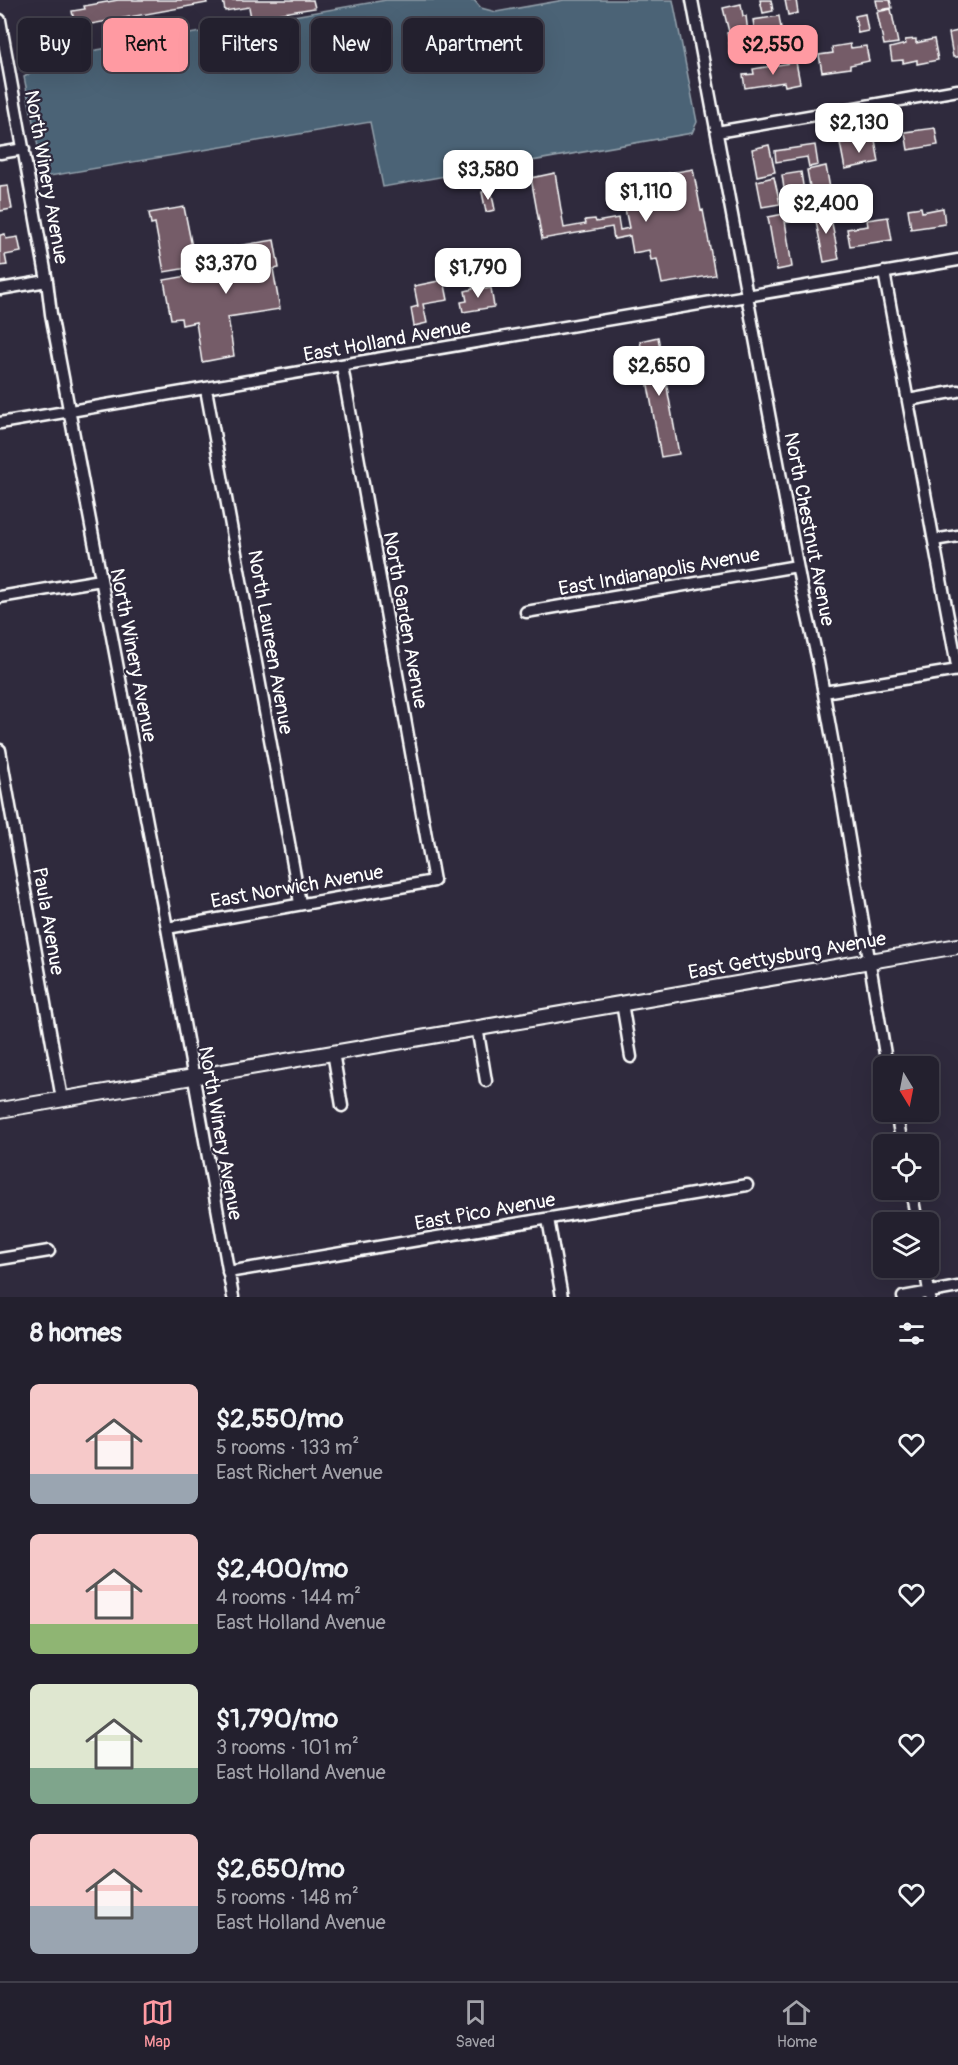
<!DOCTYPE html>
<html lang="en">
<head>
<meta charset="utf-8">
<style>
	:root { --surface:#23202e; --page:#2b2836; --text:#f1f3f6; --muted:#a3a3aa; --line:#403e4a; --accent:#ff9aa2 }
	body { margin:0; font-family:Pangolin,sans-serif; background:var(--page); color:var(--text); height:100vh; display:flex; flex-direction:column; font-size:22px; white-space:nowrap }
	* { box-sizing:border-box; margin:0 }
	p { font-size:20px; color:var(--muted) }
	.icon { flex:none; width:33px; height:33px; fill:none; stroke:currentColor; stroke-width:2; stroke-linecap:round; stroke-linejoin:round }
	.map { position:relative; height:1297px; overflow:hidden }
	.details { display:flex; flex-direction:column; background:var(--surface); flex:1 }
	.details>* { flex:none }
	.guide { position:absolute; left:18px; top:18px; width:600px; height:54px; display:flex; gap:12px }
	.needle { width:39px; rotate:170deg }
	.controls { position:absolute; left:873px; top:1056px; display:grid; gap:12px }
	.controls a { display:grid; place-items:center; width:66px; height:66px; border-radius:9px; background:var(--surface); box-shadow:0 6px 24px #0002,0 0 0 2px var(--line); font-size:30px }
	.price { position:absolute; translate:-50% -51px; padding:0 14px; border-radius:12px; background:#fff; color:#222; font-size:20px; line-height:39px; filter:drop-shadow(0 2px 3px #0008) }
	.price::after { content:''; position:absolute; left:50%; top:36px; width:18px; height:14px; margin-left:-9px; background:inherit; clip-path:polygon(0 0,100% 0,50% 100%) }
	.price.selected { background:var(--accent); color:#111 }
	ul { padding:0; list-style:none }
	li { display:flex; align-items:center; gap:18px; height:150px; padding:0 30px }
	li span { display:grid; place-items:center; flex:none; width:168px; height:120px; border-radius:9px; color:#555 }
	li>.icon { margin-inline-start:auto }
	span .icon { width:72px; height:72px; fill:#fffc; stroke-width:1 }
	li b { font-size:26px }
	h2 { display:flex; justify-content:space-between; align-items:center; height:72px; padding:0 30px; font-size:26px }
	.chip { padding:0 21px; border-radius:9px; background:var(--surface); box-shadow:0 6px 24px #0002,0 0 0 2px var(--line); font-size:21px; line-height:54px }
	.chip.selected { background:var(--accent); color:#111 }
	.tabs { display:flex; justify-content:space-around; align-items:center; height:84px; border-top:2px solid var(--line); background:var(--surface); font-size:16px; color:var(--muted) }
	.tabs a { display:grid; justify-items:center; gap:3px }
	.tabs .selected { color:var(--accent) }
	.map>svg:first-child { display:block }
	.water { fill:#4c6476; stroke:#94a2ad; stroke-width:1.5 }
	.building { fill:#745c68; stroke:#fff; stroke-width:1.5 }
	.lines { fill:none; stroke-linecap:round; stroke-linejoin:round }
	.minor-casing { stroke:#fff; stroke-width:15 }
	.tertiary-casing { stroke:#fff; stroke-width:18 }
	.minor { stroke:#2f2a3d; stroke-width:10 }
	.tertiary { stroke:#2f2a3d; stroke-width:14 }
	.labels { text-anchor:middle; stroke-width:4.5; stroke-linejoin:round; paint-order:stroke }
	.street-label { font-size:20px; fill:#fff; stroke:#2f2a3d }
</style>
</head>
<body>
<div class="map">
<svg width="958" height="1297" viewBox="0 0 958 1297">
	<rect width="100%" height="100%" fill="#2f2a3d"/>
	<filter id="ink" filterUnits="userSpaceOnUse"><feTurbulence type="fractalNoise" baseFrequency=".0167" numOctaves="2"/><feDisplacementMap in="SourceGraphic" scale="12" xChannelSelector="R" yChannelSelector="G"/><feConvolveMatrix kernelMatrix="1 2 1 2 8 2 1 2 1" color-interpolation-filters="sRGB"/></filter>
	<g filter="url(#ink)">
		<path class="water" d="M386,0H474L481,8L496,12L564,0H673L697,122L692,133L383,187L370,122L44,177L24,77L62,56Z"/>
		<path class="building" d="M118,0H206L207,3L75,27L72,11L85,9L84,6Z
			M223,0H313L315,8L251,18L249,7L225,11Z
			M760,0H771L773,11L763,13Z
			M785,0H796L798,13L788,15Z
			M876,0H890L892,8L878,10Z
			M741,4L743,16H746L749,42L730,46L727,33L729,32L723,8Z
			M891,9L898,43L884,45L877,12Z
			M865,14L868,31L858,33L855,16Z
			M779,16L782,34L756,38L753,20Z
			M958,31V57H953L949,33Z
			M916,39V43L934,39L938,60L917,64V60L903,63V60L892,61L890,48L906,44L905,40Z
			M850,44L851,48L866,46L869,61L850,65V68L822,72L819,55L833,53L832,47Z
			M796,62L800,83L785,86L784,82L745,88L743,75L754,74L753,69Z
			M935,128L938,145L908,150L905,132Z
			M875,140L879,162L845,169L840,143L855,141V144Z
			M769,145L775,172L757,176L752,149Z
			M815,145L818,165L809,167L807,157L776,162L775,151Z
			M826,166L831,194L812,198L807,170Z
			M693,169L701,211L703,210L715,275L662,284L657,259L651,260L649,250L633,253L630,236L614,239L612,227L542,239L531,178L555,173L564,228L586,224L585,220L595,219L596,222L618,218L620,230L629,228L622,194L639,191L637,179Z
			M801,172L805,199L786,202L782,175Z
			M774,177L780,204L762,207L757,181Z
			M8,186L12,209L0,211V187Z
			M491,190L495,210L486,212L482,192Z
			M809,202L812,217L787,222L784,206Z
			M184,207L193,252L197,251L200,266L164,272L155,223L151,224L149,213Z
			M921,207L922,212L943,208L945,224L911,229L908,209Z
			M829,208L839,259L824,262L814,211Z
			M784,214L792,267L777,270L768,217Z
			M888,217L892,240L850,246L847,229L868,226L867,220Z
			M5,234L6,239L18,237L21,252L5,255L7,265L0,266V235Z
			M274,240L279,268L273,269L280,309L228,317L234,356L202,362L196,322L182,325L181,318L171,319L164,280L216,271L213,250Z
			M444,280L448,300L423,304L427,323L414,326L411,308L418,306L414,286Z
			M484,284L485,289L491,288L494,307L463,312L461,302L467,301L465,291L473,289L472,286Z
			M658,337L679,454L661,457L640,341Z"/>
		<g class="lines">
			<defs>
				<path id="minor" d="M692,0L802,591L818,661L835,755L887,1066
					M0,20L47,281L51,314L167,928L233,1297
					M717,132L958,90
					M0,153L24,149
					M884,272L958,671
					M0,289L47,281
					M206,389L300,903
					M908,400L958,391
					M0,423L958,260
					M934,540L958,536
					M0,597L101,580
					M526,612L797,566
					M824,692L958,670
					M0,750L62,1099
					M167,928L434,881L342,366
					M622,1003L631,1057
					M477,1027L486,1081
					M333,1052L342,1106
					M896,1112L902,1144
					M911,1190L917,1222
					M548,1219L562,1297
					M0,1259L49,1251
					M925,1268L930,1297
					M228,1272L747,1185
					M903,1297L958,1287"/>
				<path id="tertiary" d="M0,1110L958,946"/>
			</defs>
			<use href="#minor" class="minor-casing"/>
			<use href="#tertiary" class="tertiary-casing"/>
			<use href="#minor" class="minor"/>
			<use href="#tertiary" class="tertiary"/>
		</g>
	</g>
	<g class="labels">
		<g class="street-label">
			<text transform="translate(47 177) rotate(80)" y="7">North Winery Avenue</text>
			<text transform="translate(387 340) rotate(-10)" y="7">East Holland Avenue</text>
			<text transform="translate(810 529) rotate(79)" y="7">North Chestnut Avenue</text>
			<text transform="translate(659 571) rotate(-10)" y="7">East Indianapolis Avenue</text>
			<text transform="translate(406 620) rotate(80)" y="7">North Garden Avenue</text>
			<text transform="translate(271 642) rotate(80)" y="7">North Laureen Avenue</text>
			<text transform="translate(134 655) rotate(79)" y="7">North Winery Avenue</text>
			<text transform="translate(297 886) rotate(-10)" y="7">East Norwich Avenue</text>
			<text transform="translate(49 921) rotate(80)" y="7">Paula Avenue</text>
			<text transform="translate(787 955) rotate(-10)" y="7">East Gettysburg Avenue</text>
			<text transform="translate(221 1133) rotate(80)" y="7">North Winery Avenue</text>
			<text transform="translate(485 1211) rotate(-10)" y="7">East Pico Avenue</text>
		</g>
	</g>
</svg>
<div class="controls">
<a><svg class="needle" viewBox="-14 -14 28 28"><path d="M0-13l5 13h-10z" fill="#e53935"/><path d="M0 13l5-13h-10z" fill="#a3a3aa"/></svg></a>
<a><svg class="icon" aria-label="locate" viewBox="0 0 24 24"><circle cx="12" cy="12" r="6"/><path d="M12 2v4M12 18v4M2 12h4M18 12h4"/></svg></a>
<a><svg class="icon" aria-label="layers" viewBox="0 0 24 24"><path d="M12 4l9 5-9 5-9-5zM3 14l9 5 9-5"/></svg></a>
</div>
<b class="price selected" style="left:773px;top:76px">$2,550</b>
<b class="price" style="left:859px;top:154px">$2,130</b>
<b class="price" style="left:488px;top:201px">$3,580</b>
<b class="price" style="left:646px;top:223px">$1,110</b>
<b class="price" style="left:826px;top:235px">$2,400</b>
<b class="price" style="left:226px;top:295px">$3,370</b>
<b class="price" style="left:478px;top:299px">$1,790</b>
<b class="price" style="left:659px;top:397px">$2,650</b>
<div class="guide">
<a class="chip">Buy</a>
<a class="chip selected">Rent</a>
<a class="chip">Filters</a>
<a class="chip">New</a>
<a class="chip">Apartment</a>
</div>
</div>
<section class="details">
<h2>8 homes<svg class="icon" aria-label="filters" viewBox="0 0 24 24"><path d="M4 7h16M4 17h16"/><circle cx="9" cy="7" r="2"/><circle cx="15" cy="17" r="2"/></svg></h2>
<ul>
<li><span style="background:linear-gradient(#f6c9c9 75%,#9aa5b1 0)"><svg class="icon" aria-label="home" viewBox="0 0 24 24"><path d="M3 11l9-7 9 7M6 9v11h12V9"/></svg></span><div><b>$2,550/mo</b><p>5 rooms · 133 m²</p><p>East Richert Avenue</p></div><svg class="icon" aria-label="heart" viewBox="0 0 24 24"><path d="M12 20l-8-8c-3-5 5-10 8-4 3-6 11-1 8 4z"/></svg></li>
<li><span style="background:linear-gradient(#f6c9c9 75%,#8fb573 0)"><svg class="icon" aria-label="home" viewBox="0 0 24 24"><path d="M3 11l9-7 9 7M6 9v11h12V9"/></svg></span><div><b>$2,400/mo</b><p>4 rooms · 144 m²</p><p>East Holland Avenue</p></div><svg class="icon" aria-label="heart" viewBox="0 0 24 24"><path d="M12 20l-8-8c-3-5 5-10 8-4 3-6 11-1 8 4z"/></svg></li>
<li><span style="background:linear-gradient(#dfe7d0 70%,#7fa58c 0)"><svg class="icon" aria-label="home" viewBox="0 0 24 24"><path d="M3 11l9-7 9 7M6 9v11h12V9"/></svg></span><div><b>$1,790/mo</b><p>3 rooms · 101 m²</p><p>East Holland Avenue</p></div><svg class="icon" aria-label="heart" viewBox="0 0 24 24"><path d="M12 20l-8-8c-3-5 5-10 8-4 3-6 11-1 8 4z"/></svg></li>
<li><span style="background:linear-gradient(#f6c9c9 60%,#9aa5b1 0)"><svg class="icon" aria-label="home" viewBox="0 0 24 24"><path d="M3 11l9-7 9 7M6 9v11h12V9"/></svg></span><div><b>$2,650/mo</b><p>5 rooms · 148 m²</p><p>East Holland Avenue</p></div><svg class="icon" aria-label="heart" viewBox="0 0 24 24"><path d="M12 20l-8-8c-3-5 5-10 8-4 3-6 11-1 8 4z"/></svg></li>
</ul>
</section>
<nav class="tabs">
<a class="selected"><svg class="icon" aria-label="map" viewBox="0 0 24 24"><path d="M3 6l6-2 6 2 6-2v14l-6 2-6-2-6 2zM9 4v14M15 6v14"/></svg>Map</a>
<a><svg class="icon" aria-label="saved" viewBox="0 0 24 24"><path d="M7 4h10v16l-5-4-5 4z"/></svg>Saved</a>
<a><svg class="icon" aria-label="home" viewBox="0 0 24 24"><path d="M3 11l9-7 9 7M6 9v11h12V9"/></svg>Home</a>
</nav>
</body>
</html>
